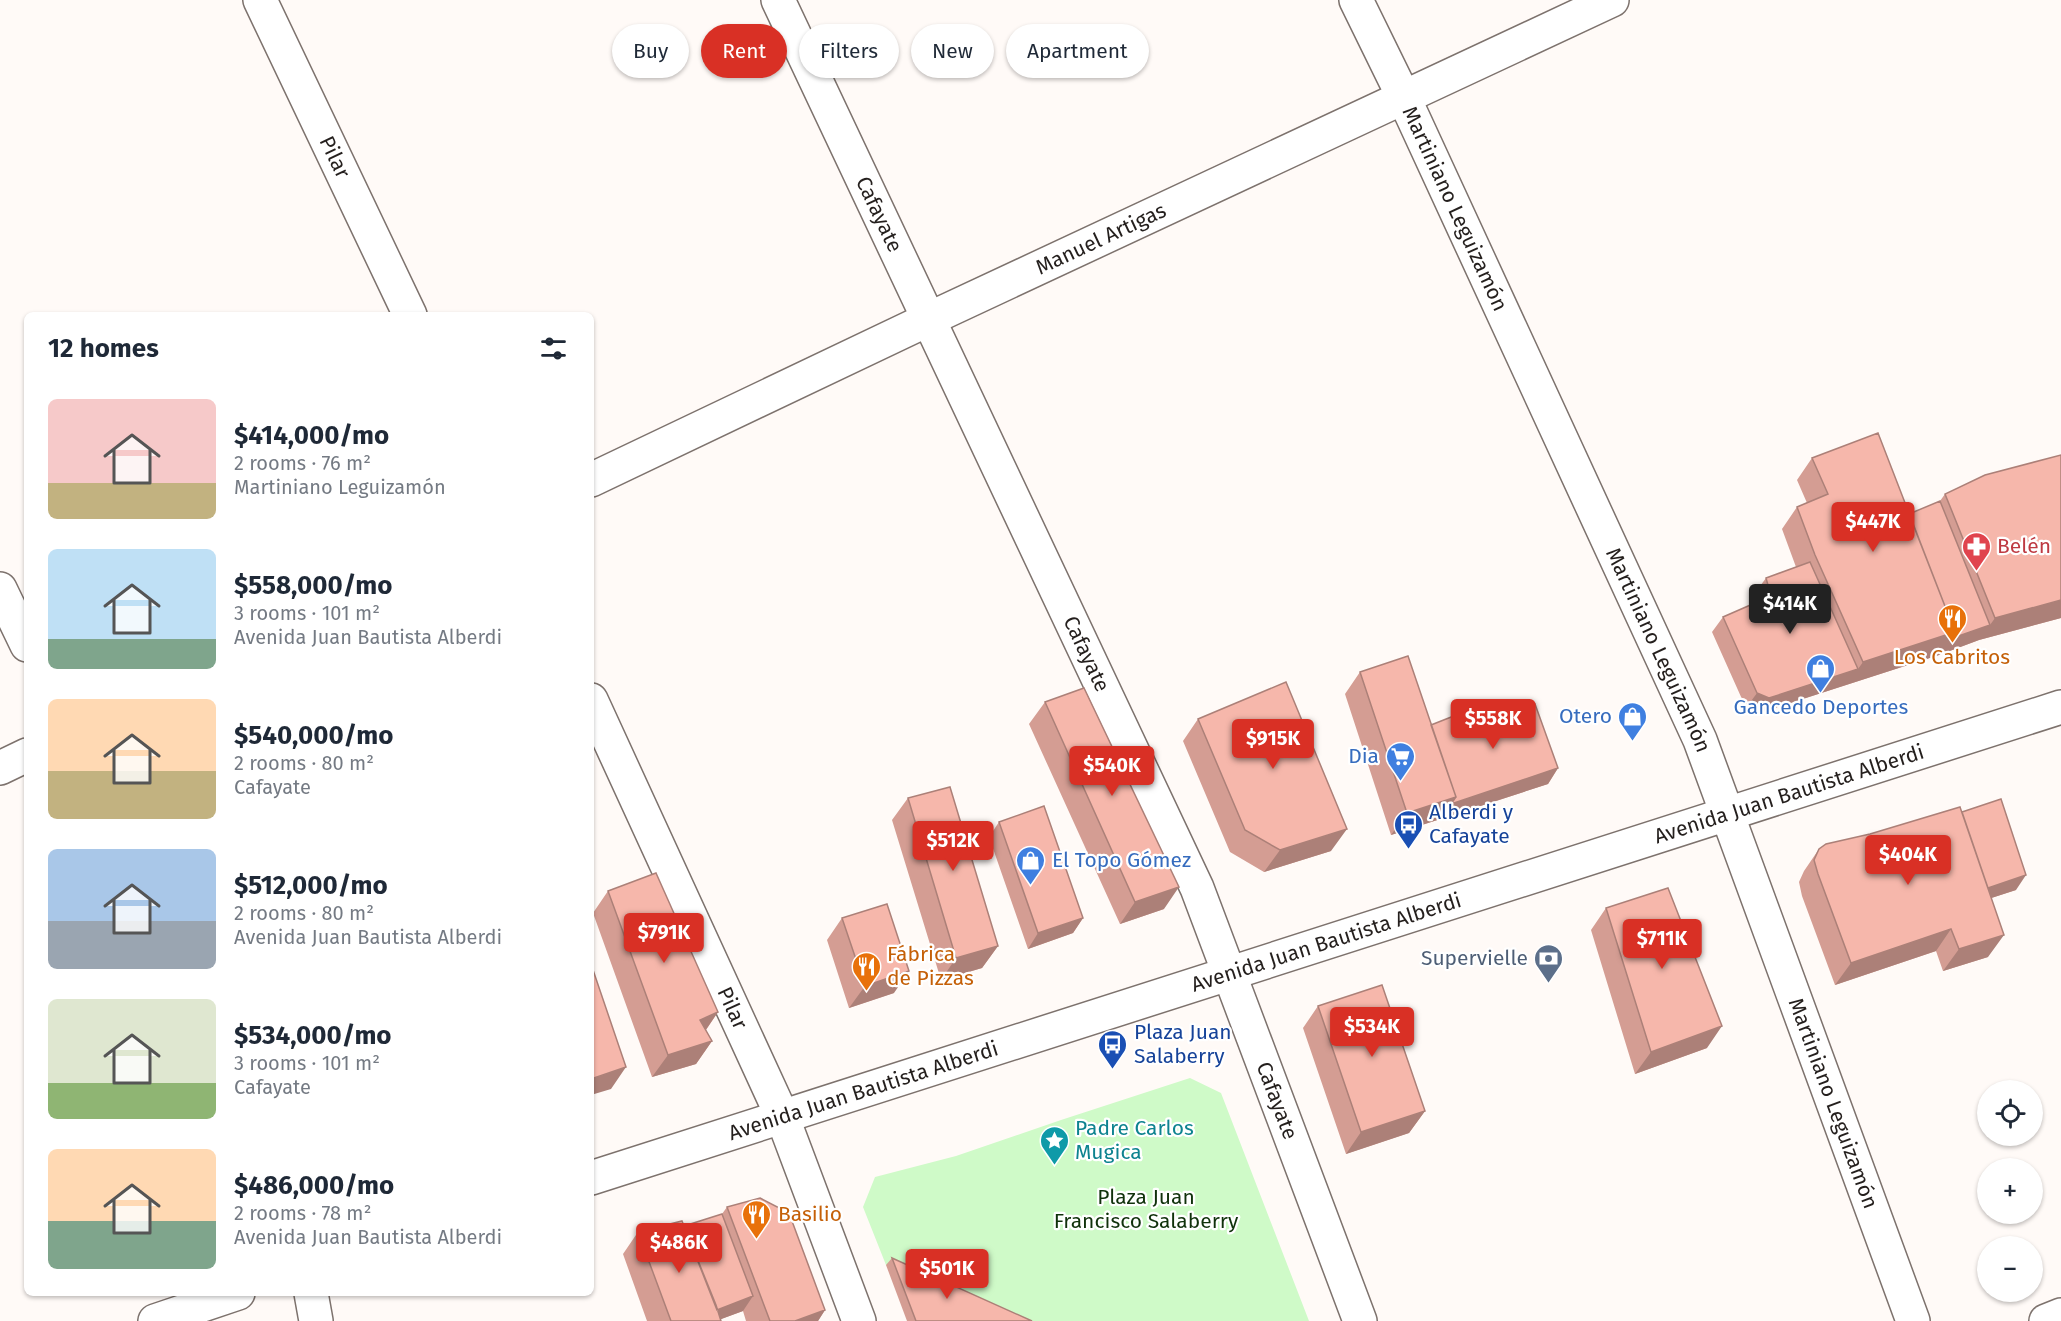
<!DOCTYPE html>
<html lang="en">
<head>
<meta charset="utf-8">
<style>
	:root { --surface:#fff; --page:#f6f6f7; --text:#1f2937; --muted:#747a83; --accent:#d93025 }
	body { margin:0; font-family:"Fira Sans",sans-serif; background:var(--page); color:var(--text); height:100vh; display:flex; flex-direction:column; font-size:22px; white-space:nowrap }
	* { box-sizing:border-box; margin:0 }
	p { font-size:20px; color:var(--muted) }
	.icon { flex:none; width:33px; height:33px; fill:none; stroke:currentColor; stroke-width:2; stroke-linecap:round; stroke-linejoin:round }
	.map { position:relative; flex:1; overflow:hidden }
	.details { position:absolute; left:24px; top:312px; width:570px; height:984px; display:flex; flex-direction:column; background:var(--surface); border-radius:9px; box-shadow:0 2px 4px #0004 }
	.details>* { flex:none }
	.hud { position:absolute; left:612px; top:24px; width:570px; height:54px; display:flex; gap:12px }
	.buttons { position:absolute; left:1977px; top:1080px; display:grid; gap:12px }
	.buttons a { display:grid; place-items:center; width:66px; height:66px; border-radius:50%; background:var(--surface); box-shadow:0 2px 4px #0004; font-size:30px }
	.price { position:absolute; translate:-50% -51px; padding:0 14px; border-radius:6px; background:var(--accent); color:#fff; font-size:20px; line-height:39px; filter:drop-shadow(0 2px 3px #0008) }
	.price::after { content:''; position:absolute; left:50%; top:36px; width:18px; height:14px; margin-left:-9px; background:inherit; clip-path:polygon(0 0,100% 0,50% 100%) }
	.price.current { background:#222; color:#fff }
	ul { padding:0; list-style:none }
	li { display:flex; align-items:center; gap:18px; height:150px; padding:0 24px }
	li span { display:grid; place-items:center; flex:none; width:168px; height:120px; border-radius:9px; color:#555 }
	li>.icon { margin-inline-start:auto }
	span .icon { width:72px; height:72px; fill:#fffc; stroke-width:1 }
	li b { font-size:26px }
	h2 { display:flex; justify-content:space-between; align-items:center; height:72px; padding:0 24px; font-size:26px }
	.chip { padding:0 21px; border-radius:27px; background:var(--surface); box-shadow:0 2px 4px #0004; font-size:21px; line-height:54px }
	.chip.current { background:var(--accent); color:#fff }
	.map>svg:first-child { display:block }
	.green { fill:#cffac8 }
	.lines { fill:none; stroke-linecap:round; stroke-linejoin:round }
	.minor-casing { stroke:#7d726d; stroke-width:36 }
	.tertiary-casing { stroke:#7d726d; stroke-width:36 }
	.secondary-casing { stroke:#7d726d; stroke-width:36 }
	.primary-casing { stroke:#7d726d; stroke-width:36 }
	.minor { stroke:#fff; stroke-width:33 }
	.tertiary { stroke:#fff; stroke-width:33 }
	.secondary { stroke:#fff; stroke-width:33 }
	.primary { stroke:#fff; stroke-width:33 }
	.wall { fill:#d49d93 }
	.shaded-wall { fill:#ac8078 }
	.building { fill:#f6b7ab; stroke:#ac8078; stroke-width:1.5 }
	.labels { text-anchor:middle; stroke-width:4.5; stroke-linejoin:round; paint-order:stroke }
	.street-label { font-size:21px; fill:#241f1d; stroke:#fff }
	.health-label { font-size:21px; fill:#be3a42; stroke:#fff; text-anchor:start }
	.food-label { font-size:21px; fill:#c56008; stroke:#fff; text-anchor:start }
	.shop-label { font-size:21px; fill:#366cbe; stroke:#fff; text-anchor:end }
	.transit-label { font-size:21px; fill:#164399; stroke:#fff; text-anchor:start }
	.service-label { font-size:21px; fill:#4e5e75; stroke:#fff; text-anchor:end }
	.culture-label { font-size:21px; fill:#0d838f; stroke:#fff; text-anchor:start }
	.park-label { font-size:21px; fill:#10320b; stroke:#fff }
</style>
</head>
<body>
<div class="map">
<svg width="2061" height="1321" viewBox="0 0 2061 1321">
	<rect width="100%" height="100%" fill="#fffaf7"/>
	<path class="green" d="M1190,1078L1221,1093L1309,1321H1009L886,1265L863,1207L875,1177L956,1156L1061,1120Z"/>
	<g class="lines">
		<defs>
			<g id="minor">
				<path id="s1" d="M260,0L410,315"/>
				<path id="s2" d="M778,0L1197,888L1360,1321"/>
				<path id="s3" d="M1356,0L1404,98L1700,740L1913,1321"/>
				<path id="s4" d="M591,480L929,319L1612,0"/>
				<path id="s5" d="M591,700L782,1116L859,1321"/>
				<path d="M0,768L27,755"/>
				<path d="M2046,1321L2061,1315"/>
			</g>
			<path id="tertiary" d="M0,589L27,645"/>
			<path id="secondary" d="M311,1293L316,1321"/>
			<g id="primary">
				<path id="s6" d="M591,1178L2061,707"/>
				<path d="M155,1321L238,1293"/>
			</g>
		</defs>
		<use href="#minor" class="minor-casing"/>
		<use href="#tertiary" class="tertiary-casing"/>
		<use href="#secondary" class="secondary-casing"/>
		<use href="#primary" class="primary-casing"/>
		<use href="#minor" class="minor"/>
		<use href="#tertiary" class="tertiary"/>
		<use href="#secondary" class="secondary"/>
		<use href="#primary" class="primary"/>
	</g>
	<path class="wall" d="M1812,458L1909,514L1940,501L1945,494L2061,618L1979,640L1939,655L1759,713L1746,708L1712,632L1723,617L1758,602L1755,593L1766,578L1796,567L1782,529L1797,507L1807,503L1797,480Z
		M1360,672L1431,725L1481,719L1558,768L1548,784L1391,835L1345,694Z
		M1045,702L1164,909L1120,924L1029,724Z
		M1198,719L1331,851L1264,872L1230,852L1183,741Z
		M908,798L998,946L982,968L941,980L892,820Z
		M1962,812L2016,890L1991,898L1988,957L1943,971L1936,951L1835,985L1802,896L1799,882L1804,871L1819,849L1870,834Z
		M999,822L1083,918L1073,933L1028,949L989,837Z
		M608,891L718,1012L706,1030L712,1041L696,1064L652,1077L593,913Z
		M1606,908L1707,1048L1635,1074L1591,930Z
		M842,918L894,993L849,1008L827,940Z
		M1318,1006L1425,1111L1409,1133L1346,1154L1303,1028Z
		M727,1207L825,1310L818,1321H746L743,1311L721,1319V1321H647L623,1254L638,1232L684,1226L722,1214Z
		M892,1258L1032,1321H907L886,1265Z"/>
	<path class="shaded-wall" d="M2061,600V618L1979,640L1939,655L1759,713L1746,708L1757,693L1858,669L1863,662L1955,632L1990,625L1995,618Z
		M1558,768L1548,784L1391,835L1407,813L1456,797Z
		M1347,829L1331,851L1264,872L1280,850Z
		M2026,875L2016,890L1970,905L1981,890Z
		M1179,887L1164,909L1120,924L1135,902Z
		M1083,918L1073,933L1028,949L1038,933Z
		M1951,929L1936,951L1835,985L1851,963Z
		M2004,935L1988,957L1943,971L1959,949Z
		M998,946L982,968L941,980L956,958Z
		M909,971L894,993L849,1008L865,986Z
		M718,1012L703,1034L700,1020Z
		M1722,1026L1707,1048L1635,1074L1651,1052Z
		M712,1041L696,1064L652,1077L668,1055Z
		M626,1067L611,1089L591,1095V1079Z
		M1425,1111L1409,1133L1346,1154L1361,1132Z
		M753,1296L743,1311L716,1321L711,1312Z
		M825,1310L818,1321H795Z"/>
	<path class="building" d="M1878,433L1955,632L1863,662L1815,555L1797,507L1828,494L1812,458Z
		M2061,455V600L1995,618L1945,494L1985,475Z
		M1940,501L1990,625L1950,639L1955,632L1909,514Z
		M1810,562L1858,669L1769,698L1757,693L1723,617L1771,596L1766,578Z
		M1408,656L1456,797L1407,813L1360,672Z
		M1286,682L1347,829L1280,850L1245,830L1198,719Z
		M1084,688L1179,887L1135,902L1045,702Z
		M1535,704L1558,768L1451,804L1456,797L1431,725L1474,708L1481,719Z
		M950,787L998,946L956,958L908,798Z
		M2001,799L2026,875L1988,888L1962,812Z
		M1044,806L1083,918L1038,933L999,822Z
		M1960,807L2004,935L1959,949L1951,929L1851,963L1818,874L1814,860L1819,849L1826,844L1870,834Z
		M656,873L718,1012L700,1020L712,1041L668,1055L608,891Z
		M1668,888L1722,1026L1651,1052L1606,908Z
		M887,904L909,971L865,986L842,918Z
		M591,964L626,1067L591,1079Z
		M1382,985L1425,1111L1361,1132L1318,1006Z
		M760,1198L789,1213L825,1310L795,1321H770L727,1207Z
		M722,1214L753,1296L717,1310L684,1226Z
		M682,1221L716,1305L721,1321H671L638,1232Z
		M892,1258L1032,1321H916Z"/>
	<defs>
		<symbol id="pharmacy-pin" viewBox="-11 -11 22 30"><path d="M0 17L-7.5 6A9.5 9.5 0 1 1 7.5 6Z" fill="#e0444e" stroke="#fff"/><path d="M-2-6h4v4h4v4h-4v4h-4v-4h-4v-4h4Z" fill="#fff"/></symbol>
		<symbol id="restaurant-pin" viewBox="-11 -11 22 30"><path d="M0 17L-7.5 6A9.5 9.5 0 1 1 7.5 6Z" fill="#e8710a" stroke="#fff"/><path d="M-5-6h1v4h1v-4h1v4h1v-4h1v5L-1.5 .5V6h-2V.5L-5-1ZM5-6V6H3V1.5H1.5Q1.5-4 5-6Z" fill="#fff"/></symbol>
		<symbol id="shop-pin" viewBox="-11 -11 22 30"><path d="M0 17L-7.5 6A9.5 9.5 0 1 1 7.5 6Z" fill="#3f7fe0" stroke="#fff"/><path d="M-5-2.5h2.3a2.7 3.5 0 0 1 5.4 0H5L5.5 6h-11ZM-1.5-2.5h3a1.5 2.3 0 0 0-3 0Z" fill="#fff"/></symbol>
		<symbol id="supermarket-pin" viewBox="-11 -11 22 30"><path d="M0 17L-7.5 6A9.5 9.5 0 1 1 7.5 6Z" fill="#3f7fe0" stroke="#fff"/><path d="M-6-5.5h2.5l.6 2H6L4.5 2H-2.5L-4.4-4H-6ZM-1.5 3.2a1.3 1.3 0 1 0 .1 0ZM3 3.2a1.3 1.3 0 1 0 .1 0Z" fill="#fff"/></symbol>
		<symbol id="bus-pin" viewBox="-11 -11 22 30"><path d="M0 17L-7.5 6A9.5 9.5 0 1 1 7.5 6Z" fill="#1a4fb4" stroke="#fff"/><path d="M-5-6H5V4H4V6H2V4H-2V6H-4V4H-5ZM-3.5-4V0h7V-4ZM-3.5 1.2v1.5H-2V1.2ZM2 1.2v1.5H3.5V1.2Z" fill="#fff"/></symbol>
		<symbol id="bank-pin" viewBox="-11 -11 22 30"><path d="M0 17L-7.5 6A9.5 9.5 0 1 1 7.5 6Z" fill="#5c6f8a" stroke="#fff"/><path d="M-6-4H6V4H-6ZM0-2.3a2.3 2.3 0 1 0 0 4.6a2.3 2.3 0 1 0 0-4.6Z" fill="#fff"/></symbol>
		<symbol id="sight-pin" viewBox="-11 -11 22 30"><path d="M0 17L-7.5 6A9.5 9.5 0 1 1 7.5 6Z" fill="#0f9aa8" stroke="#fff"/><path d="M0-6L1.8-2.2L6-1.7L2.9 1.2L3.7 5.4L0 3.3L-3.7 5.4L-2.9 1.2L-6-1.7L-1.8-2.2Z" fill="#fff"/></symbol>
	</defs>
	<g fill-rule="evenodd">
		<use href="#pharmacy-pin" x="1960" y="530" width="33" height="45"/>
		<use href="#restaurant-pin" x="1936" y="602" width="33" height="45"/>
		<use href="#shop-pin" x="1804" y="652" width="33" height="45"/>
		<use href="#shop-pin" x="1616" y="700" width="33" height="45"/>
		<use href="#supermarket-pin" x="1384" y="740" width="33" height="45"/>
		<use href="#bus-pin" x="1392" y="808" width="33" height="45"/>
		<use href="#shop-pin" x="1014" y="844" width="33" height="45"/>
		<use href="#bank-pin" x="1532" y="942" width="33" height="45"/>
		<use href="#restaurant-pin" x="850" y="950" width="33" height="45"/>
		<use href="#bus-pin" x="1096" y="1028" width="33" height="45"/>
		<use href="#sight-pin" x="1038" y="1124" width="33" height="45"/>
		<use href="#restaurant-pin" x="740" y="1198" width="33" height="45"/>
	</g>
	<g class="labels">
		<g class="street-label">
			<text dy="7" stroke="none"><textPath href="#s1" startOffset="174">Pilar</textPath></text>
			<text dy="7" stroke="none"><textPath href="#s3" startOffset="231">Martiniano Leguizamón</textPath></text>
			<text dy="7" stroke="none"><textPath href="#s2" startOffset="237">Cafayate</textPath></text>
			<text dy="7" stroke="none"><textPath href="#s4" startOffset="564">Manuel Artigas</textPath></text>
			<text dy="7" stroke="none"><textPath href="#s3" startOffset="717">Martiniano Leguizamón</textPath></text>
			<text dy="7" stroke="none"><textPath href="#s2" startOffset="723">Cafayate</textPath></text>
			<text dy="7" stroke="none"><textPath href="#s6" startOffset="1258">Avenida Juan Bautista Alberdi</textPath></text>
			<text dy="7" stroke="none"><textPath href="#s6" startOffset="772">Avenida Juan Bautista Alberdi</textPath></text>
			<text dy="7" stroke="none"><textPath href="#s5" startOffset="339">Pilar</textPath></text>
			<text dy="7" stroke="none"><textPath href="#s6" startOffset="286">Avenida Juan Bautista Alberdi</textPath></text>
			<text dy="7" stroke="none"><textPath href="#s2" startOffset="1209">Cafayate</textPath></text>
			<text dy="7" stroke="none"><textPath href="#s3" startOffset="1203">Martiniano Leguizamón</textPath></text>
		</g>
		<g class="health-label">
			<text x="1997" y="553">Belén</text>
		</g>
		<g class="food-label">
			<text x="1952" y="664" text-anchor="middle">Los Cabritos</text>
			<text x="887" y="961">Fábrica<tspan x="887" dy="24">de Pizzas</tspan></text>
			<text x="778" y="1221">Basilio</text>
		</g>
		<g class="shop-label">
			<text x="1821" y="714" text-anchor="middle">Gancedo Deportes</text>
			<text x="1612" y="723">Otero</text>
			<text x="1379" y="763">Dia</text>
			<text x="1052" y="867" text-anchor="start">El Topo Gómez</text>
		</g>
		<g class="transit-label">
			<text x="1429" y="819">Alberdi y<tspan x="1429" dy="24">Cafayate</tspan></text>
			<text x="1134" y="1039">Plaza Juan<tspan x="1134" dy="24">Salaberry</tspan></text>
		</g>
		<g class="service-label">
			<text x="1528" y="965">Supervielle</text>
		</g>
		<g class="culture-label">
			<text x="1075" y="1135">Padre Carlos<tspan x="1075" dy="24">Mugica</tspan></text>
		</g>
		<g class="park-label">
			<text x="1146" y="1204">Plaza Juan<tspan x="1146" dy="24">Francisco Salaberry</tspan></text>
		</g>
	</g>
</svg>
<div class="buttons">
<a><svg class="icon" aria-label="locate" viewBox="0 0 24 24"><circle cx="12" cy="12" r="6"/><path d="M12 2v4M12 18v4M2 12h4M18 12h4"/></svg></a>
<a>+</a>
<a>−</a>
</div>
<b class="price" style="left:1873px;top:553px">$447K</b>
<b class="price current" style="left:1790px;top:635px">$414K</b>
<b class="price" style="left:1493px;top:750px">$558K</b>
<b class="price" style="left:1273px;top:770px">$915K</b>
<b class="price" style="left:1112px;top:797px">$540K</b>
<b class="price" style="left:953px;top:872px">$512K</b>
<b class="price" style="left:1908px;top:886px">$404K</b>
<b class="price" style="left:664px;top:964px">$791K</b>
<b class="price" style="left:1662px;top:970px">$711K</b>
<b class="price" style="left:1372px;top:1058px">$534K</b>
<b class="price" style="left:679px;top:1274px">$486K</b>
<b class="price" style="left:947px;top:1300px">$501K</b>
<div class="hud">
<a class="chip">Buy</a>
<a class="chip current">Rent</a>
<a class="chip">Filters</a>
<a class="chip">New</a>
<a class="chip">Apartment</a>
</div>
<section class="details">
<h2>12 homes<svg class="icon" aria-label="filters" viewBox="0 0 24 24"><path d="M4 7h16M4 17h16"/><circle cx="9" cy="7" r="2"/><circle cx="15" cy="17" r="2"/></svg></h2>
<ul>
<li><span style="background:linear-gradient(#f6c9c9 70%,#c2b280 0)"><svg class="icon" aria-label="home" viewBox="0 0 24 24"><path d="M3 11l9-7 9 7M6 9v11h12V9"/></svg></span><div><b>$414,000/mo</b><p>2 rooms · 76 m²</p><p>Martiniano Leguizamón</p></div></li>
<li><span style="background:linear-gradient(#bfe0f5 75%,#7fa58c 0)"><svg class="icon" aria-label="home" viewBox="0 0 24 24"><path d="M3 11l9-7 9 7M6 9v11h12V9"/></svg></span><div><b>$558,000/mo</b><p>3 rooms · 101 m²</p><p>Avenida Juan Bautista Alberdi</p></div></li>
<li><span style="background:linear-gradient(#ffd9b3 60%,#c2b280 0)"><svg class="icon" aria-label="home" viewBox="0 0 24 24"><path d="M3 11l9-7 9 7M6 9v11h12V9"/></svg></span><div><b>$540,000/mo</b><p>2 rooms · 80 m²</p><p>Cafayate</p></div></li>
<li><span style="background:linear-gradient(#a9c7e8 60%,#9aa5b1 0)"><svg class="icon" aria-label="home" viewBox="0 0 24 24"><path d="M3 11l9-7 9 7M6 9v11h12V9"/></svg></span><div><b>$512,000/mo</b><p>2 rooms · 80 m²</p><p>Avenida Juan Bautista Alberdi</p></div></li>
<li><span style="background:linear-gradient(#dfe7d0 70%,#8fb573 0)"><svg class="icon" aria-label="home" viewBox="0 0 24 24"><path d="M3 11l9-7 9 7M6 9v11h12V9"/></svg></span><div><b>$534,000/mo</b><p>3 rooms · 101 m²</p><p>Cafayate</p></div></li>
<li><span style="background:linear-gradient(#ffd9b3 60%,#7fa58c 0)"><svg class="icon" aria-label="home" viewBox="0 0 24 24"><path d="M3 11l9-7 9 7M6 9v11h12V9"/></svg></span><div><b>$486,000/mo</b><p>2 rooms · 78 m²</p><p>Avenida Juan Bautista Alberdi</p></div></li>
</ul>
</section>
</div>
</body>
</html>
